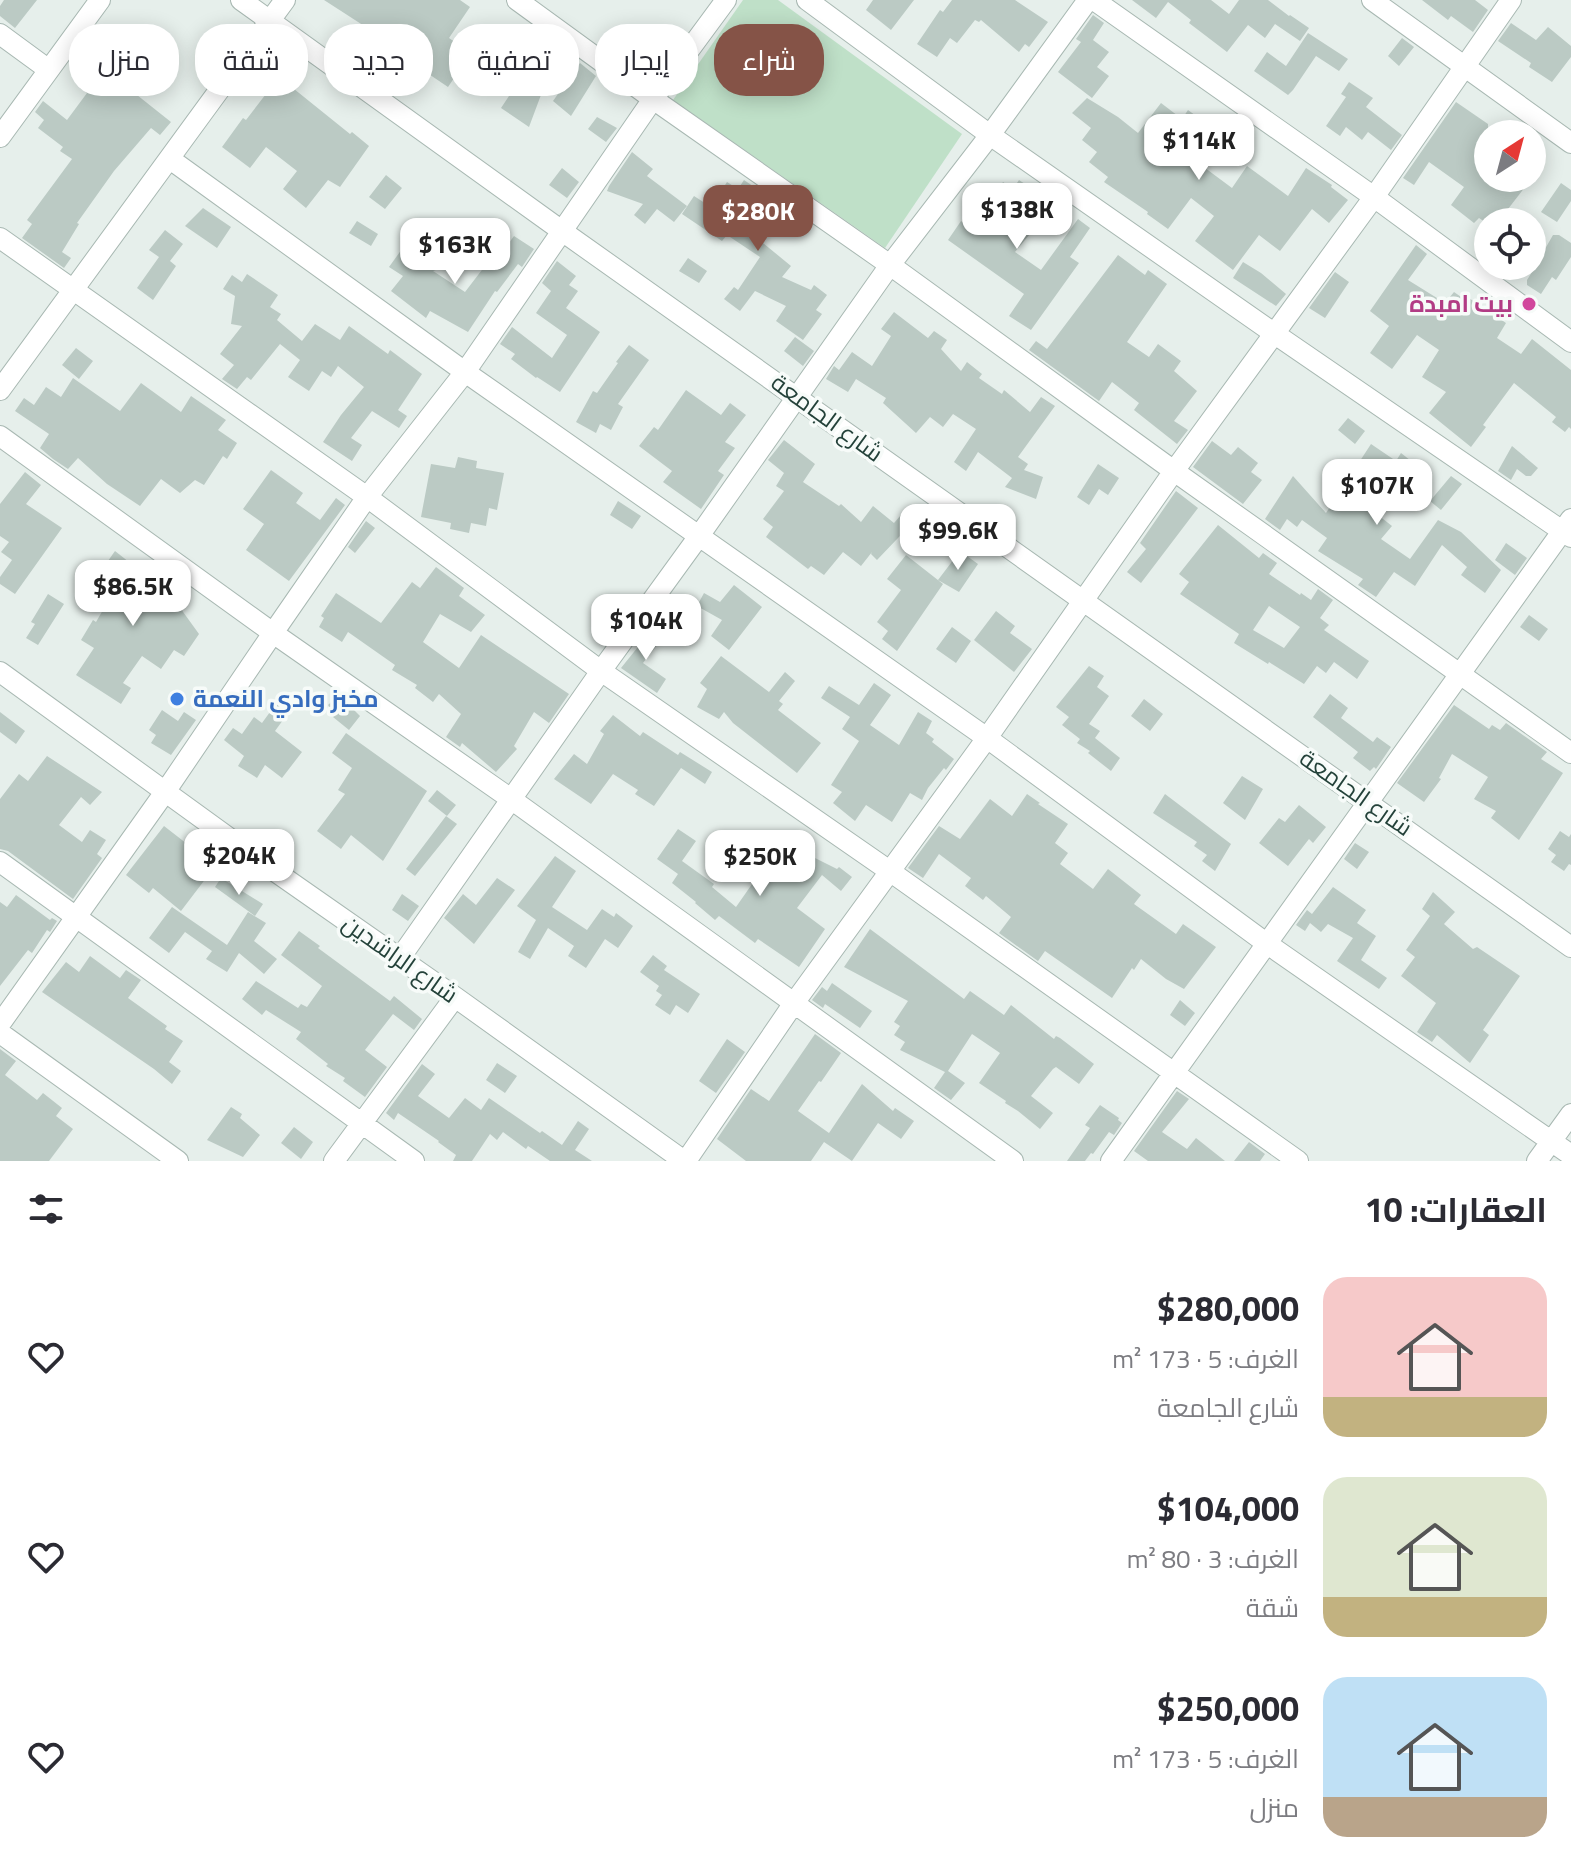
<!DOCTYPE html>
<html lang="ar">
<head>
<meta charset="utf-8">
<style>
	:root { --surface:#fff; --page:#f7f7f7; --text:#2b2b33; --muted:#7c7c81; --accent:#855347 }
	body { margin:0; font-family:"Titillium Web",Cairo,sans-serif; background:var(--page); color:var(--text); direction:rtl; height:100vh; display:flex; flex-direction:column; font-size:30px; white-space:nowrap }
	* { box-sizing:border-box; margin:0 }
	p { font-size:26px; color:var(--muted) }
	.icon { flex:none; width:44px; height:44px; fill:none; stroke:currentColor; stroke-width:2; stroke-linecap:round; stroke-linejoin:round }
	.map { position:relative; height:1161px; overflow:hidden; direction:ltr }
	.panel { display:flex; flex-direction:column; background:var(--surface); flex:1 }
	.panel>* { flex:none }
	.hud { position:absolute; left:24px; top:24px; width:800px; height:72px; direction:rtl; display:flex; gap:16px }
	.needle { width:52px; rotate:36deg }
	.buttons { position:absolute; left:1474px; top:120px; display:grid; gap:16px }
	.buttons a { display:grid; place-items:center; width:72px; height:72px; border-radius:50%; background:var(--surface); box-shadow:0 4px 20px #0003; font-size:40px }
	.price { position:absolute; translate:-50% -68px; padding:0 18px; border-radius:16px; background:#fff; color:#222; font-size:26px; line-height:52px; filter:drop-shadow(0 2px 4px #0008) }
	.price::after { content:''; position:absolute; left:50%; top:48px; width:24px; height:18px; margin-left:-12px; background:inherit; clip-path:polygon(0 0,100% 0,50% 100%) }
	.price.selected { background:var(--accent); color:#fff }
	ul { padding:0; list-style:none }
	li { display:flex; align-items:center; gap:24px; height:200px; padding:0 24px }
	li span { display:grid; place-items:center; flex:none; width:224px; height:160px; border-radius:24px; color:#555 }
	li>.icon { margin-inline-start:auto }
	span .icon { width:96px; height:96px; fill:#fffc; stroke-width:1 }
	li b { font-size:34px }
	h2 { display:flex; justify-content:space-between; align-items:center; height:96px; padding:0 24px; font-size:34px }
	.tag { padding:0 28px; border-radius:32px; background:var(--surface); box-shadow:0 4px 20px #0003; font-size:28px; line-height:72px }
	.tag.selected { background:var(--accent); color:#fff }
	.map>svg:first-child { display:block }
	.green { fill:#bfe0c8 }
	.building { fill:#bbcac4; fill-rule:evenodd }
	.lines { fill:none; stroke-linecap:round; stroke-linejoin:round }
	.minor-casing { stroke:#a8b8b2; stroke-width:22 }
	.minor { stroke:#fff; stroke-width:20 }
	.hotel-dot { fill:#d1479c; stroke:#f7fbf9; stroke-width:3 }
	.shop-dot { fill:#3f7fe0; stroke:#f7fbf9; stroke-width:3 }
	.labels { text-anchor:middle; stroke-width:7; stroke-linejoin:round; paint-order:stroke }
	.hotel-label { font-size:24px; font-weight:bold; fill:#b23c85; stroke:#f7fbf9; text-anchor:end }
	.street-label { font-size:24px; fill:#24423a; stroke:#f7fbf9 }
	.shop-label { font-size:24px; font-weight:bold; fill:#366cbe; stroke:#f7fbf9; text-anchor:start }
</style>
</head>
<body>
<div class="map">
<svg width="1571" height="1161" viewBox="0 0 1571 1161">
	<rect width="100%" height="100%" fill="#e6efeb"/>
	<path class="green" d="M743,0H778L962,134L885,248L673,100Z"/>
	<path class="building" d="M4,0H37L15,28L0,16V6Z
		M324,0H460L470,7L449,38L471,53L448,87L405,58L406,56L372,31Z
		M873,0H914L891,30L866,10Z
		M952,0H1015L1048,22L1029,47L1025,44L1019,52L981,20L979,22L975,20L957,43L950,38L937,57L917,44L940,10L943,12Z
		M1132,0H1211L1229,14L1239,0H1268L1289,16L1290,15L1309,28L1300,41L1275,24L1265,38L1248,25L1227,52L1189,23L1191,20L1168,2L1156,18Z
		M1422,0H1475L1488,10L1473,32L1451,16L1448,20Z
		M1093,15L1104,23L1093,40L1109,52L1097,67L1109,76L1092,98L1058,72L1081,42L1076,39Z
		M1511,23L1536,40L1548,27L1571,46V57L1552,82L1529,67L1531,63L1498,41Z
		M530,27L541,35L536,44L557,52L529,127L501,108L509,96L489,80L513,49L515,50Z
		M123,28L147,47L137,60L148,68L132,88L139,92L137,95L171,122L160,135L151,128L114,171L77,223L79,224L62,252L71,258L64,268L22,238L32,224L27,220L72,159L60,151L63,147L38,128L44,120L35,112L43,101L67,120L87,93L80,88Z
		M1308,33L1348,59L1339,71L1316,56L1293,90L1288,95L1254,71L1267,52L1286,66Z
		M651,38L664,47L643,76L631,67Z
		M1402,38L1414,47L1399,66L1388,56Z
		M580,63L596,76L571,116L553,101Z
		M263,64L350,134L352,132L369,146L340,187L328,180L306,208L283,189L297,171L266,147L250,168L222,147L243,118L246,120L269,90L253,77Z
		M1349,82L1373,98L1366,107L1402,135L1391,150L1368,132L1362,140L1346,127L1340,136L1326,126L1346,97L1341,94Z
		M1087,98L1118,117L1138,133L1161,103L1182,119L1188,110L1222,135L1197,162L1232,188L1247,166L1288,196L1306,168L1332,185L1331,187L1348,200L1329,223L1312,209L1280,251L1259,235L1233,270L1195,241L1214,216L1191,198L1168,229L1147,214L1148,212L1104,182L1108,177L1089,162L1097,152L1082,140L1091,128L1072,113Z
		M1456,102L1488,124V178H1532L1498,222H1485L1479,218L1474,223L1451,205L1464,187L1429,162L1414,185L1403,178Z
		M597,117L617,128L606,142L588,129Z
		M632,152L653,169L647,176L687,206L674,222L657,209L645,224L634,215L643,204L607,191L609,186Z
		M562,168L579,182L567,198L549,185Z
		M386,175L402,188L385,209L369,197Z
		M744,180L786,209L763,243L791,266L782,277L811,290L814,285L827,295L816,310L822,314L803,340L776,321L786,306L755,291L740,311L724,299L734,287L738,290L760,257L727,235L722,241L682,214L694,196L711,207L727,182L738,189Z
		M1019,180L1034,190L1019,215L1035,228L1015,252L1041,270L1078,219L1090,228L1070,257L1079,263L1031,330L1009,316L1024,294L948,240L961,221L966,224L980,201L988,206L1003,182L1013,189Z
		M1561,183L1571,190V201L1557,222L1541,212Z
		M203,208L231,227L217,248L185,226Z
		M357,221L378,234L371,246L349,233Z
		M165,230L183,244L170,261L176,266L153,300L137,288L159,257L149,250Z
		M1553,235H1559L1571,243V257L1556,280L1552,277L1541,294L1527,285V280L1532,272V240L1545,249Z
		M514,236L534,249L522,267L518,264L497,292L495,291L468,332L430,311L426,318L391,291L403,276L389,267L402,249L436,270L433,271L465,292L488,262L492,266Z
		M1416,245L1427,254L1408,280L1445,303L1454,292L1464,299L1466,296L1506,323L1497,338L1521,354L1532,339L1571,370V429L1569,427L1565,432L1552,422L1556,417L1514,383L1483,425L1486,427L1471,447L1429,413L1446,392L1422,377L1439,350L1417,335L1392,369L1370,353L1389,326L1370,311Z
		M1118,255L1145,275L1148,270L1167,284L1127,342L1149,357L1158,344L1181,361L1174,371L1197,391L1174,421L1188,430L1177,444L1134,410L1139,403L1112,382L1099,401L1029,350L1036,341L1047,349Z
		M688,258L707,271L699,283L679,271Z
		M557,261L576,276L569,285L578,291L566,308L600,332L560,392L537,377L536,378L511,359L515,354L500,344L512,327L552,358L567,335L536,313L551,291L542,283Z
		M1243,262L1261,273L1286,294L1276,306L1233,278Z
		M1335,272L1349,282L1325,318L1309,308Z
		M247,274L278,295L270,307L281,314L277,320L302,341L315,324L340,340L349,326L388,354L390,350L422,374L398,410L407,416L399,428L372,411L351,438L362,445L352,461L323,442L341,415L364,387L338,366L331,377L322,371L309,391L288,377L300,360L280,344L251,380L247,377L237,389L222,379L234,365L220,354L242,326L231,324L235,296L223,289L232,275L242,282Z
		M894,312L928,338L934,331L947,340L941,349L961,371L967,362L982,374L979,378L1002,394L1004,390L1030,412L1041,397L1055,406L1018,457L1028,464L1024,470L1043,477L1036,499L1005,487L1012,478L978,452L966,471L954,462L976,429L953,414L943,427L930,417L916,433L883,403L886,398L856,379L848,392L826,379L834,366L839,370L852,352L872,366L891,336L881,329Z
		M795,337L814,351L803,366L784,351Z
		M629,345L649,360L618,404L623,407L611,430L600,424L596,433L576,422L593,391L597,393L618,363L616,362Z
		M76,348L93,361L79,379L62,365Z
		M73,378L120,411L141,383L181,412L191,396L226,420L218,430L237,443L227,459L223,456L204,485L195,480L180,493L161,479L140,506L107,484L78,458L68,469L53,459L40,448L49,434L15,411L24,398L34,405L46,387L61,397Z
		M686,390L721,415L730,403L746,415L725,442L735,448L718,471L724,475L701,509L663,482L672,471L639,446L654,427L658,430Z
		M1348,418L1365,431L1355,444L1338,430Z
		M784,440L815,464L803,482L839,506L841,504L861,522L873,506L894,523L908,507L918,517L877,560L871,554L872,552L861,566L843,552L824,575L811,566L808,569L766,537L773,527L763,519L784,491L776,486L784,473L768,460Z
		M1212,441L1231,455L1238,447L1258,463L1251,472L1262,480L1243,504L1193,467Z
		M1371,444L1396,461L1401,453L1420,468L1378,515L1392,526L1381,539L1410,559L1438,520L1461,532L1501,570L1485,593L1461,575L1467,567L1442,545L1415,586L1394,572L1376,597L1358,585L1363,579L1318,551L1327,538L1302,520L1297,527L1287,519L1280,530L1265,519L1293,476L1326,513Z
		M1512,446L1538,468L1531,476H1526L1517,469L1511,480L1498,471Z
		M458,457L477,461L476,468L504,473L497,510L489,508L486,526L471,523L469,533L450,529L451,523L421,517L431,464L455,468Z
		M1098,464L1119,478L1108,495L1099,489L1089,505L1077,497Z
		M271,470L303,493L296,503L320,520L336,498L345,505L289,581L246,550L264,524L243,509Z
		M25,472L41,485L26,504L62,528L15,594L0,584V577L12,560L1,552L9,542L0,536V504Z
		M1451,476L1462,484L1441,510L1430,501Z
		M1176,491L1198,508L1141,583L1127,572L1146,549L1140,543Z
		M618,501L641,516L632,529L610,515Z
		M366,521L375,528L355,553L348,547Z
		M1218,525L1259,558L1263,553L1277,563L1269,574L1300,595L1301,593L1311,600L1318,589L1333,600L1320,618L1329,625L1324,630L1369,661L1357,679L1334,662L1326,673L1317,666L1304,684L1269,662L1268,664L1234,643L1239,634L1180,594L1189,582L1179,574ZM1269,606L1300,627L1284,648L1253,630Z
		M1506,543L1527,558L1515,575L1495,560Z
		M115,551L162,588L168,581L179,590L173,598L199,634L184,656L174,650L161,669L142,656L123,683L131,688L121,704L76,675L94,648L81,640L93,620L96,622L114,591L96,578Z
		M960,551L978,564L959,592L938,580Z
		M906,555L943,584L897,651L882,639L888,631L877,622L901,590L887,579Z
		M436,567L464,588L459,596L485,615L471,632L440,614L423,642L459,668L481,635L569,694L549,723L534,712L514,746L517,749L496,772L462,743L460,747L446,737L461,714L439,694L433,702L415,688L417,685L392,670L395,665L348,632L342,642L319,627L324,618L321,616L336,593L381,623L412,582L420,588Z
		M734,585L762,607L729,650L711,636L722,620L697,606L704,593L720,602Z
		M48,594L64,604L38,645L26,638L35,624L31,622Z
		M996,611L1015,626L1010,633L1032,649L1014,672L974,640Z
		M1529,615L1548,629L1539,641L1520,627Z
		M654,627L665,635L643,663L666,679L657,693L621,668Z
		M952,627L971,641L956,663L936,649Z
		M721,656L769,692L785,672L795,681L779,701L783,704L778,710L821,743L797,773L733,723L724,712L719,719L697,707L707,689L700,683Z
		M1089,666L1104,676L1097,687L1109,696L1089,724L1100,731L1095,738L1120,758L1111,771L1088,753L1090,751L1077,743L1080,739L1062,725L1069,717L1056,707Z
		M874,683L891,695L870,725L899,745L918,712L932,721L926,733L934,739L932,742L954,759L946,770L944,768L928,788L922,800L910,793L892,822L866,805L855,821L833,803L842,792L831,785L859,741L842,729L850,717L821,698L829,686L859,705Z
		M1330,694L1348,708L1341,718L1373,742L1377,737L1391,747L1376,769L1374,767L1370,771L1353,758L1358,752L1313,717Z
		M339,695L360,716L349,730L333,717L336,714L328,705Z
		M1144,699L1163,714L1150,731L1131,716Z
		M278,701L291,709L275,731L302,752L282,778L265,765L257,778L238,766L244,756L224,740L233,728L242,734L254,717L262,723Z
		M1454,705L1489,729L1492,725L1500,730L1506,723L1547,752L1541,759L1563,773L1519,840L1491,818L1496,811L1474,799L1488,777L1452,754L1439,778L1441,779L1424,802L1397,783Z
		M162,710L178,721L184,712L196,720L171,755L151,743L156,735L149,730Z
		M0,712L25,731L16,744L0,732Z
		M613,715L640,736L643,732L678,755L680,752L712,772L705,784L681,768L654,806L635,794L638,790L613,774L591,804L554,779L574,754L587,764L604,734L600,731Z
		M346,733L427,791L383,861L351,835L341,849L317,831L345,794L338,790L352,768L332,753Z
		M47,756L102,792L90,805L81,797L59,825L82,842L90,830L106,840L97,854L102,858L73,899L8,851L0,849V799L19,774L28,781Z
		M1242,776L1263,789L1245,820L1223,803Z
		M437,790L456,805L447,816L428,801Z
		M1027,794L1040,803L1038,804L1068,824L1055,843L1068,853L1060,864L1093,889L1108,869L1141,895L1134,904L1176,934L1183,924L1216,947L1184,989L1166,979L1141,959L1134,970L1132,968L1112,998L1045,951L1038,961L999,933L1011,917L986,896L983,900L965,886L971,878L939,854L923,878L908,868L939,826L960,839L990,799L1012,816Z
		M1165,794L1231,844L1215,871L1202,861L1207,855L1194,846L1197,842L1153,813Z
		M1299,805L1326,827L1313,843L1309,839L1288,866L1259,843L1279,818L1285,822Z
		M446,816L457,824L415,876L406,869Z
		M164,826L191,847L188,851L213,869L181,911L153,888L149,893L126,875Z
		M678,829L696,841L682,861L714,884L712,887L736,907L764,867L750,856L764,837L780,849L772,858L803,881L810,866L798,857L801,851L837,869L839,867L852,877L841,891L822,875L797,908L825,929L799,967L758,939L755,943L719,916L715,920L695,903L696,902L672,883L678,874L657,859Z
		M1560,831L1569,837L1571,834V865L1569,864L1564,871L1551,862L1556,855L1548,849Z
		M1355,843L1369,852L1357,869L1344,859Z
		M555,856L576,871L552,907L587,930L602,909L614,917L616,913L633,926L618,948L605,939L586,968L568,956L574,946L548,928L530,959L518,952L536,920L517,906Z
		M221,878L263,904L255,916L215,887Z
		M497,878L515,890L474,944L444,918L463,894L476,905Z
		M1333,887L1366,910L1357,923L1376,936L1361,960L1387,978L1379,989L1337,961L1353,938L1328,924L1321,932L1310,923L1305,931L1296,925L1307,910L1312,914Z
		M1433,892L1455,912L1444,924L1473,949L1477,947L1520,976L1483,1030L1489,1035L1470,1063L1437,1035L1432,1042L1417,1032L1436,1003L1401,976L1415,957L1406,950L1430,916L1422,909Z
		M402,894L419,906L408,921L392,910Z
		M16,895L50,920L52,918L57,921L50,932L47,930L32,953L28,950L0,986V902L7,907Z
		M172,907L227,945L248,912L266,923L254,941L277,959L264,974L239,953L227,972L206,959L212,951L185,932L169,953L149,938Z
		M870,929L964,999L970,991L1004,1015L1011,1005L1054,1039L1056,1036L1060,1038L1094,1064L1079,1084L1056,1067L1053,1069L1031,1096L1053,1113L1040,1129L1018,1111L1005,1103L1006,1101L979,1083L1000,1053L972,1034L948,1071L965,1083L951,1100L934,1088L945,1072L900,1050L905,1042L894,1035L900,1026L894,1022L908,1001L844,967Z
		M299,931L320,946L318,948L390,1001L394,996L422,1019L414,1030L393,1014L365,1050L387,1067L365,1097L343,1081L345,1078L326,1066L328,1064L296,1039L301,1032L266,1010L262,1015L242,999L256,981L298,1008L301,1004L307,1007L322,986L281,955Z
		M653,955L667,966L664,970L700,994L688,1013L676,1005L670,1015L655,1005L662,995L656,991L659,986L640,972Z
		M90,956L120,978L126,970L141,980L128,998L167,1026L165,1029L183,1041L169,1062L181,1071L172,1084L154,1069L42,992L66,962L79,972Z
		M832,983L872,1011L860,1028L825,1004L823,1008L812,1000L822,987L827,991Z
		M1180,1000L1195,1013L1185,1026L1170,1015Z
		M815,1034L841,1053L821,1082L819,1081L798,1111L829,1133L862,1084L893,1111L895,1108L914,1121L901,1139L878,1123L852,1161L824,1142L811,1161H746L717,1139L751,1089L769,1101Z
		M727,1039L745,1052L716,1093L699,1081Z
		M0,1049L16,1061L5,1075L37,1100L43,1093L62,1108L56,1116L73,1129L49,1161H0Z
		M497,1063L517,1076L505,1093L486,1080Z
		M422,1064L435,1074L418,1096L449,1118L465,1098L481,1110L489,1098L540,1133L542,1131L562,1145L578,1121L589,1129L575,1150L592,1161H550L528,1146L526,1149L503,1132L497,1140L490,1134L472,1161H453L456,1155L438,1142L439,1141L398,1113L394,1120L386,1113Z
		M1177,1091L1189,1099L1162,1132L1187,1149L1196,1138L1225,1161H1148L1134,1151Z
		M1100,1105L1119,1118L1118,1120L1122,1123L1114,1135L1109,1132L1093,1154L1091,1153L1085,1161H1067L1090,1128L1085,1125Z
		M231,1107L242,1114L240,1118L260,1135L243,1157L207,1140Z
		M294,1127L313,1142L301,1159L281,1143Z
		M1249,1142L1265,1154L1260,1161H1234Z"/>
	<g class="lines">
		<defs>
			<path id="minor" d="M241,0L562,231L1571,947
				M517,0L653,99L890,265L1174,471L1571,753
				M807,0L990,135L1275,334L1571,537
				M1094,0L1374,197L1571,342
				M1372,0L1571,143
				M0,34L49,70
				M0,137L100,0
				M170,159L465,372L987,738L1266,943L1571,1155
				M0,238L367,497L601,671L891,872L1298,1161
				M0,390L285,0
				M0,436L273,633L511,799L1013,1161
				M0,672L276,872L455,997L684,1161
				M0,862L414,1161
				M400,958L601,671L699,536L890,265L990,135L1088,0
				M0,1024L165,792L273,633L367,497L465,372L653,99L726,0
				M0,1033L178,1161
				M334,1161L455,997
				M686,1161L794,1003L987,738L1174,471L1374,197L1511,0
				M1111,1161L1571,519
				M1537,1161L1571,1114"/>
		</defs>
		<use href="#minor" class="minor-casing"/>
		<use href="#minor" class="minor"/>
	</g>
	<circle class="hotel-dot" cx="1529" cy="304" r="8"/>
	<circle class="shop-dot" cx="177" cy="699" r="8"/>
	<g class="labels">
		<g class="hotel-label">
			<text x="1513" y="312">بيت امبدة</text>
		</g>
		<g class="street-label">
			<text transform="translate(827 418) rotate(36)" y="8">شارع الجامعة</text>
			<text transform="translate(1356 793) rotate(35)" y="8">شارع الجامعة</text>
			<text transform="translate(400 959) rotate(35)" y="8">شارع الراشدين</text>
		</g>
		<g class="shop-label">
			<text x="193" y="707">مخبز وادي النعمة</text>
		</g>
	</g>
</svg>
<div class="buttons">
<a><svg class="needle" viewBox="-14 -14 28 28"><path d="M0-13l5 13h-10z" fill="#e53935"/><path d="M0 13l5-13h-10z" fill="#7c7c81"/></svg></a>
<a><svg class="icon" aria-label="locate" viewBox="0 0 24 24"><circle cx="12" cy="12" r="6"/><path d="M12 2v4M12 18v4M2 12h4M18 12h4"/></svg></a>
</div>
<b class="price" style="left:1199px;top:182px">$114K</b>
<b class="price" style="left:1017px;top:251px">$138K</b>
<b class="price selected" style="left:758px;top:253px">$280K</b>
<b class="price" style="left:455px;top:286px">$163K</b>
<b class="price" style="left:1377px;top:527px">$107K</b>
<b class="price" style="left:958px;top:572px">$99.6K</b>
<b class="price" style="left:133px;top:628px">$86.5K</b>
<b class="price" style="left:646px;top:662px">$104K</b>
<b class="price" style="left:239px;top:897px">$204K</b>
<b class="price" style="left:760px;top:898px">$250K</b>
<div class="hud">
<a class="tag selected">شراء</a>
<a class="tag">إيجار</a>
<a class="tag">تصفية</a>
<a class="tag">جديد</a>
<a class="tag">شقة</a>
<a class="tag">منزل</a>
</div>
</div>
<section class="panel">
<h2>العقارات: 10<svg class="icon" aria-label="filters" viewBox="0 0 24 24"><path d="M4 7h16M4 17h16"/><circle cx="9" cy="7" r="2"/><circle cx="15" cy="17" r="2"/></svg></h2>
<ul>
<li><span style="background:linear-gradient(#f6c9c9 75%,#c2b280 0)"><svg class="icon" aria-label="home" viewBox="0 0 24 24"><path d="M3 11l9-7 9 7M6 9v11h12V9"/></svg></span><div><b>$280,000</b><p>الغرف: 5 · 173 m²</p><p>شارع الجامعة</p></div><svg class="icon" aria-label="heart" viewBox="0 0 24 24"><path d="M12 20l-8-8c-3-5 5-10 8-4 3-6 11-1 8 4z"/></svg></li>
<li><span style="background:linear-gradient(#dfe7d0 75%,#c2b280 0)"><svg class="icon" aria-label="home" viewBox="0 0 24 24"><path d="M3 11l9-7 9 7M6 9v11h12V9"/></svg></span><div><b>$104,000</b><p>الغرف: 3 · 80 m²</p><p>شقة</p></div><svg class="icon" aria-label="heart" viewBox="0 0 24 24"><path d="M12 20l-8-8c-3-5 5-10 8-4 3-6 11-1 8 4z"/></svg></li>
<li><span style="background:linear-gradient(#bfe0f5 75%,#b9a48a 0)"><svg class="icon" aria-label="home" viewBox="0 0 24 24"><path d="M3 11l9-7 9 7M6 9v11h12V9"/></svg></span><div><b>$250,000</b><p>الغرف: 5 · 173 m²</p><p>منزل</p></div><svg class="icon" aria-label="heart" viewBox="0 0 24 24"><path d="M12 20l-8-8c-3-5 5-10 8-4 3-6 11-1 8 4z"/></svg></li>
</ul>
</section>
</body>
</html>
